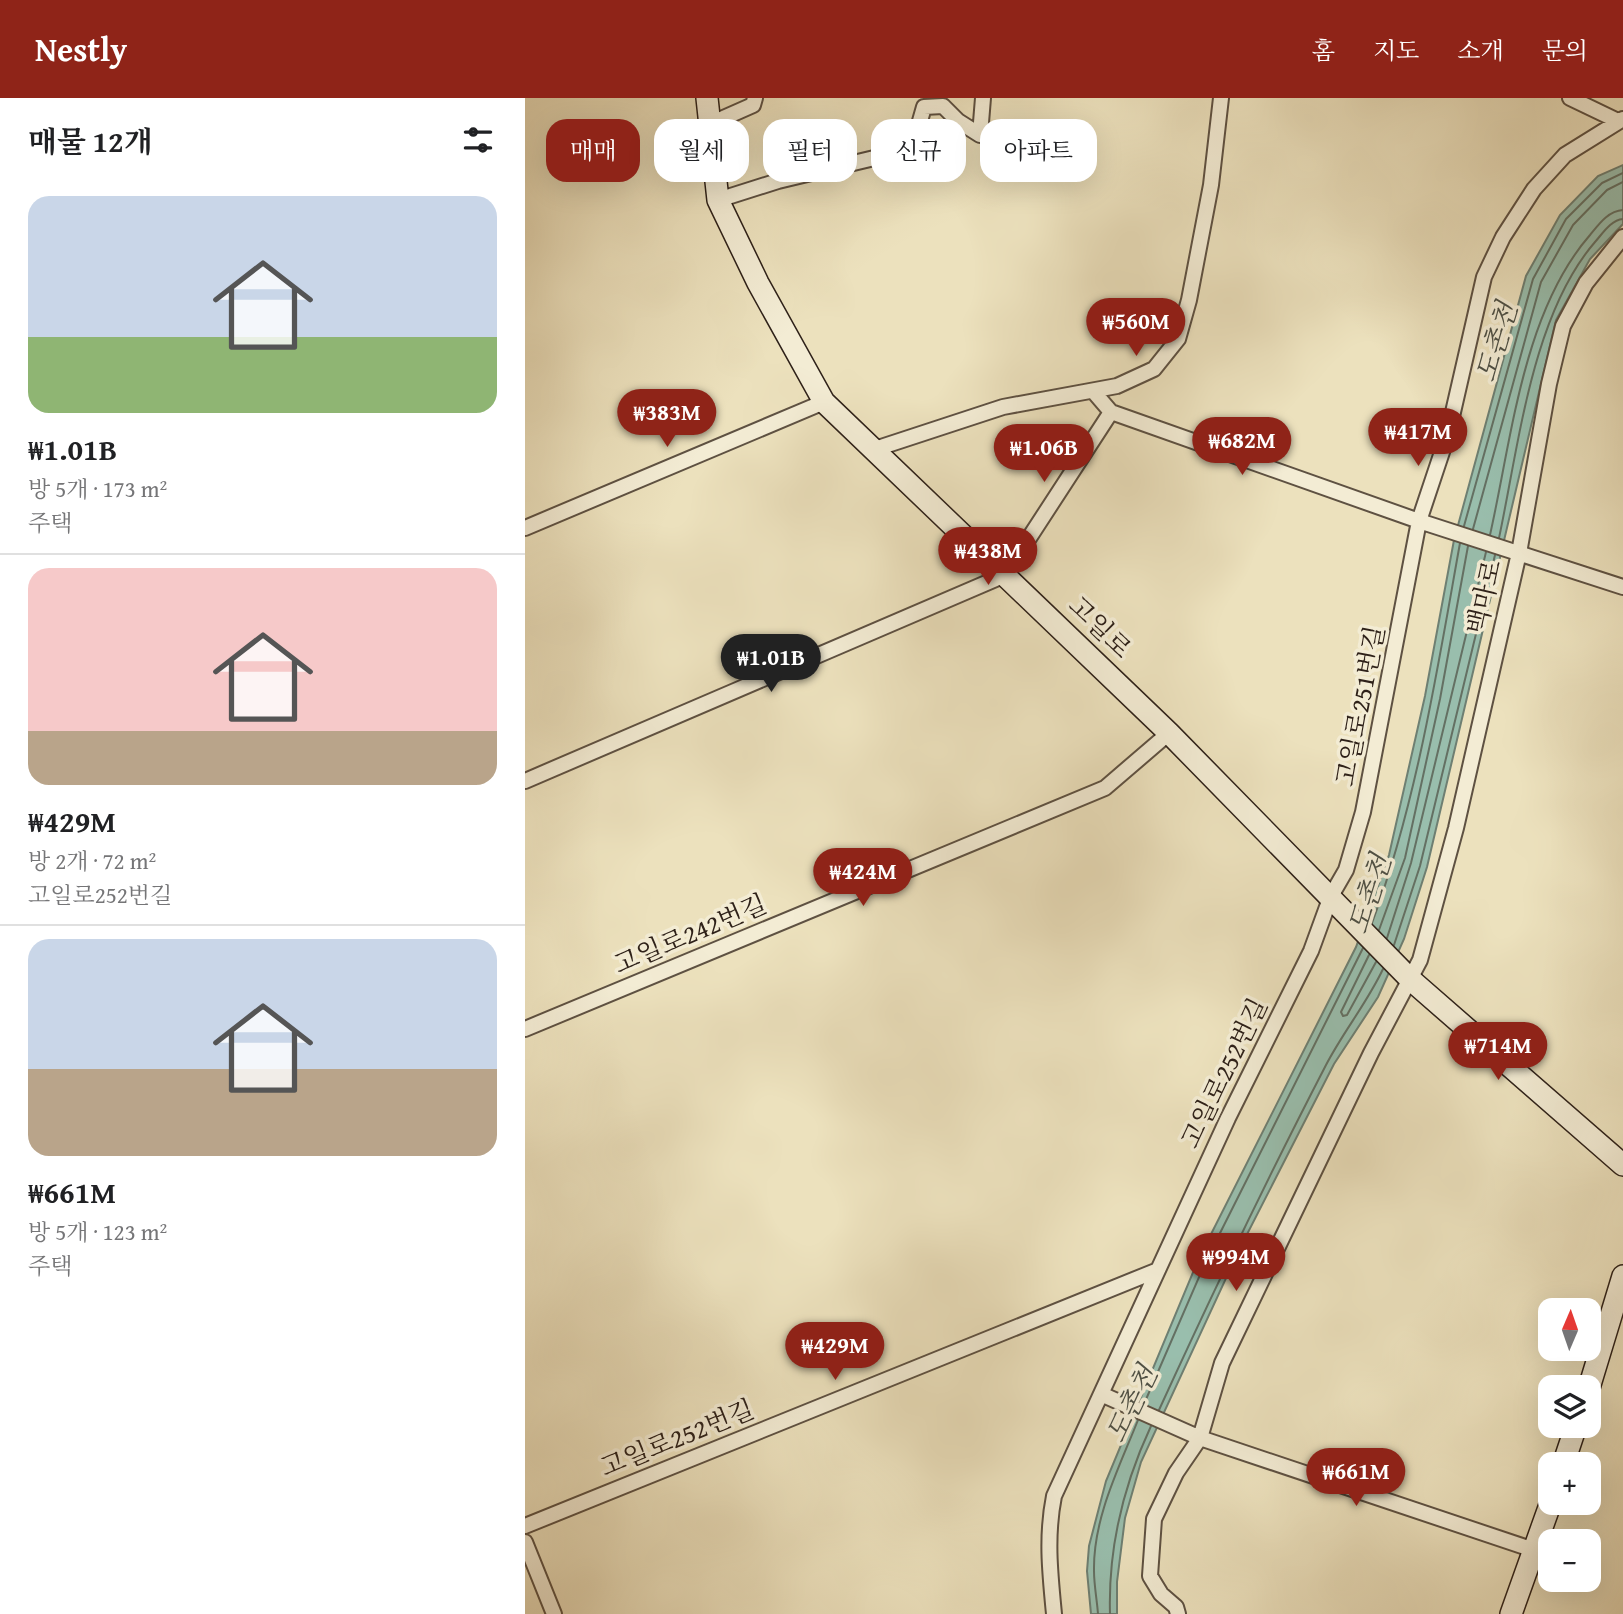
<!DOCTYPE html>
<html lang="ko">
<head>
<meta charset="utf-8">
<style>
	:root { --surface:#fff; --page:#f2f2f2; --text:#202124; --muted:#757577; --line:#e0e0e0; --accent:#8f2418 }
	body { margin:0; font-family:"Gentium Book Plus","Noto Serif KR",serif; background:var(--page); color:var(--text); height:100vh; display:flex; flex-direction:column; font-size:26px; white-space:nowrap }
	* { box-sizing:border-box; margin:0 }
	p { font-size:23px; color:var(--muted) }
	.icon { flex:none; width:38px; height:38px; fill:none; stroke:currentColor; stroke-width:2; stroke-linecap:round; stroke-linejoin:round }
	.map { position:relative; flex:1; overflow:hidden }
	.panel { display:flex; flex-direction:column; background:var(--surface); width:525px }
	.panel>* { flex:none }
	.banner { position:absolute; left:21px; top:21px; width:665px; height:63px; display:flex; gap:14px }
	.needle { width:46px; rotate:2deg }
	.tools { position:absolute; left:1013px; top:1200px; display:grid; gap:14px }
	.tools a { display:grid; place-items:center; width:63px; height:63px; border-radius:14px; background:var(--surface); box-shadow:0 7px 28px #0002; font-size:35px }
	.price { position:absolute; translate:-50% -60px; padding:0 16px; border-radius:24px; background:var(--accent); color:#fff; font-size:23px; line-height:46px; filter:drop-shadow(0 2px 4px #0008) }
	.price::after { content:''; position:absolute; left:50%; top:42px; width:21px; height:16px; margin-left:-10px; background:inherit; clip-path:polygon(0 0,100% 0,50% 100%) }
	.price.active { background:#222; color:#fff }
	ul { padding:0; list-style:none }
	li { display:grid; align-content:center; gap:14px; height:371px; padding:0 28px }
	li+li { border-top:2px solid var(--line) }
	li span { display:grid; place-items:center; height:217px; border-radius:21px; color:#555 }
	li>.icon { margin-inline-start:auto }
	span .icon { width:126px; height:126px; fill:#fffc; stroke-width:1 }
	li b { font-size:30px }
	h2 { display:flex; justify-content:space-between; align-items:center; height:84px; padding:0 28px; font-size:30px }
	.tag { padding:0 24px; border-radius:21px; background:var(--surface); box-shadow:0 7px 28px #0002; font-size:24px; line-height:63px }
	.tag.active { background:var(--accent); color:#fff }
	header { display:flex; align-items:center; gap:42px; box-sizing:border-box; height:98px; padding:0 35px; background:var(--accent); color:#fff }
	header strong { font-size:33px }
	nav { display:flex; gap:38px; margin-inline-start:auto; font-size:24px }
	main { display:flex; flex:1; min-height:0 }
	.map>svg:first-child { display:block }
	.water { fill:#99bead; stroke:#6e7f72; stroke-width:2 }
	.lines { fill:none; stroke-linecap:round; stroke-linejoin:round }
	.shore { stroke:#647063; stroke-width:2 }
	.street-casing { stroke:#5e5142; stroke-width:18 }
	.secondary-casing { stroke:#2e2119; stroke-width:24 }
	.street { stroke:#f3ecd4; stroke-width:14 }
	.secondary { stroke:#f3ecd4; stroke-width:21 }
	.labels { text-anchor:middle; stroke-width:7; stroke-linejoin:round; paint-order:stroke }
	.street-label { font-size:26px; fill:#2e2119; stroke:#f3ecd4 }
	.water-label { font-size:28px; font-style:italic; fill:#4e5045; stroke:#f3ecd4 }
</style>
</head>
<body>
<header>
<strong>Nestly</strong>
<nav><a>홈</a><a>지도</a><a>소개</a><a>문의</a></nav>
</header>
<main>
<section class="panel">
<h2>매물 12개<svg class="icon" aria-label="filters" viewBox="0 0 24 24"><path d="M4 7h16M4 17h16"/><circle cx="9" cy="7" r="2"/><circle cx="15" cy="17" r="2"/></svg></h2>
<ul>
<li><span style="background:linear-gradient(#c9d6e8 65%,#8fb573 0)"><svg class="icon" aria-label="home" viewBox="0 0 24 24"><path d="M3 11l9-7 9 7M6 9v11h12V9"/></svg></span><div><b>₩1.01B</b><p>방 5개 · 173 m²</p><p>주택</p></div></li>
<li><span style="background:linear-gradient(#f6c9c9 75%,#b9a48a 0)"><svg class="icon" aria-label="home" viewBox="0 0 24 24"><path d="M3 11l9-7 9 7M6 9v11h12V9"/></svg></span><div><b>₩429M</b><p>방 2개 · 72 m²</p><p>고일로252번길</p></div></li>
<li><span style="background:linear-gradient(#c9d6e8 60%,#b9a48a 0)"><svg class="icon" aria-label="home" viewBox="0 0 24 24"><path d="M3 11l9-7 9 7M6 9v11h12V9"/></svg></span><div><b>₩661M</b><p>방 5개 · 123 m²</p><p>주택</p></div></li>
</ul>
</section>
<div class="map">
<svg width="1098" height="1516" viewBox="0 0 1098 1516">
	<rect width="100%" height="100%" fill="#ece1bd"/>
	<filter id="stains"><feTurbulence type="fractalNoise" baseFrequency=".00286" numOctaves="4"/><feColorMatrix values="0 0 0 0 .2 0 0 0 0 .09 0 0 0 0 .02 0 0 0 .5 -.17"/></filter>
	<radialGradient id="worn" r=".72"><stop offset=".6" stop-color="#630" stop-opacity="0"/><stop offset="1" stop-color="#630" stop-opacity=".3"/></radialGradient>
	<path class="water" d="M1098,67V126L1065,161L1031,222L902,769L879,841L853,899L809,966L715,1150L616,1364L600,1420L592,1484V1516H566L562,1473L564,1448L581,1383L674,1160L831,849L864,757L900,598L929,442L1001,178L1035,117L1073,78Z"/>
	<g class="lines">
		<path class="shore" d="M939,428L1008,181L1041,121L1077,85L1098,75
			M948,431L1016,184L1048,127L1082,92L1098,84
			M965,437C987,339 998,214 1065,137C1074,126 1083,113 1098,112
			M974,440C994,346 1007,217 1070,144C1078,135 1086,122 1098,121
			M847,825C892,703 912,573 935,445
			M854,832L880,760L915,601L943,448
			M862,840L886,765L961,454
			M869,847L895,768L970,457
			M844,857L816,914L818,918L822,917L851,864
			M619,1306L681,1163L838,850
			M634,1312C687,1196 742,1081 801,967C818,934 842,905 858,871
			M573,1516C572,1502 569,1487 569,1473C568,1420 594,1370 613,1322
			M585,1516C583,1449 598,1388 626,1328"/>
		<defs>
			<path id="street" d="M1045,0L1093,23
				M185,26L228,7L230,0
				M193,102L253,83L387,51L399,9L418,8L433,23L455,37L458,0
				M568,293L586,314L894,423L1098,489
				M350,351L478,309L592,288L629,271L653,241L664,202L686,87L696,0
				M0,430L299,304
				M0,683L480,477L586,314
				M0,931L580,690L644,635
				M576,1296L675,1340L1009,1452
				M0,1428L633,1172
				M0,1444L29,1516
				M529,1516C525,1475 521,1438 529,1398L703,1020L786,853L806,798L821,772L838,714L894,423L923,336L959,179L978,139L1009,91L1040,57L1098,21
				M653,1516L651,1509L636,1496L625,1478L629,1421L651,1375L675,1340L697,1265L846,955L895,862L931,730L994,455L1024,286L1038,228L1061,185L1098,139"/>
			<path id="secondary" d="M182,0L193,102L233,185L299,304L644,635L886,882L1098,1067
				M1064,1290L1098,1178
				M1038,1367L1051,1328
				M986,1516L1026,1404"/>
		</defs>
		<use href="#street" class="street-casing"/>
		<use href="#secondary" class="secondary-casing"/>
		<use href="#street" class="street"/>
		<use href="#secondary" class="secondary"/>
	</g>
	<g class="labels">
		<g class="street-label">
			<text transform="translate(959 499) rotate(-77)" y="9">백마로</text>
			<text transform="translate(575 529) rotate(44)" y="9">고일로</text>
			<text transform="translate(835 608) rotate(-79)" y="9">고일로251번길</text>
			<text transform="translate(165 836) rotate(-23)" y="9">고일로242번길</text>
			<text transform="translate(699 975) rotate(-64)" y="9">고일로252번길</text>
			<text transform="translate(152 1340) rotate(-22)" y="9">고일로252번길</text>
		</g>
		<g class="water-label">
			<text transform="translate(971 244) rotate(-73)" y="10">도촌천</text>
			<text transform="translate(844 796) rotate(-72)" y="10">도촌천</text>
			<text transform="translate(606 1306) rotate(-64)" y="10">도촌천</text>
		</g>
	</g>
	<rect width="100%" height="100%" filter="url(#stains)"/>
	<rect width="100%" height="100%" fill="url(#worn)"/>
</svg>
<div class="tools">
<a><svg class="needle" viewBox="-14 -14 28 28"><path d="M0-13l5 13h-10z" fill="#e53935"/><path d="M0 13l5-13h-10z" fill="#757577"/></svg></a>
<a><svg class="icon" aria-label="layers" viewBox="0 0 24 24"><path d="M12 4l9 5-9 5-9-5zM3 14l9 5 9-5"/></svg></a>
<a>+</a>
<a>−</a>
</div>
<b class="price" style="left:611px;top:260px">₩560M</b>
<b class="price" style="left:142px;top:351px">₩383M</b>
<b class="price" style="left:893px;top:370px">₩417M</b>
<b class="price" style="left:717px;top:379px">₩682M</b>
<b class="price" style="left:519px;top:386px">₩1.06B</b>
<b class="price" style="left:463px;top:489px">₩438M</b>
<b class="price active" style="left:246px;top:596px">₩1.01B</b>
<b class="price" style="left:338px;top:810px">₩424M</b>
<b class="price" style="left:973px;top:984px">₩714M</b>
<b class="price" style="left:711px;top:1195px">₩994M</b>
<b class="price" style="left:310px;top:1284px">₩429M</b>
<b class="price" style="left:831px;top:1410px">₩661M</b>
<div class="banner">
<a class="tag active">매매</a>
<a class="tag">월세</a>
<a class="tag">필터</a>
<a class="tag">신규</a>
<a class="tag">아파트</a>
</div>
</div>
</main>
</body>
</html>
